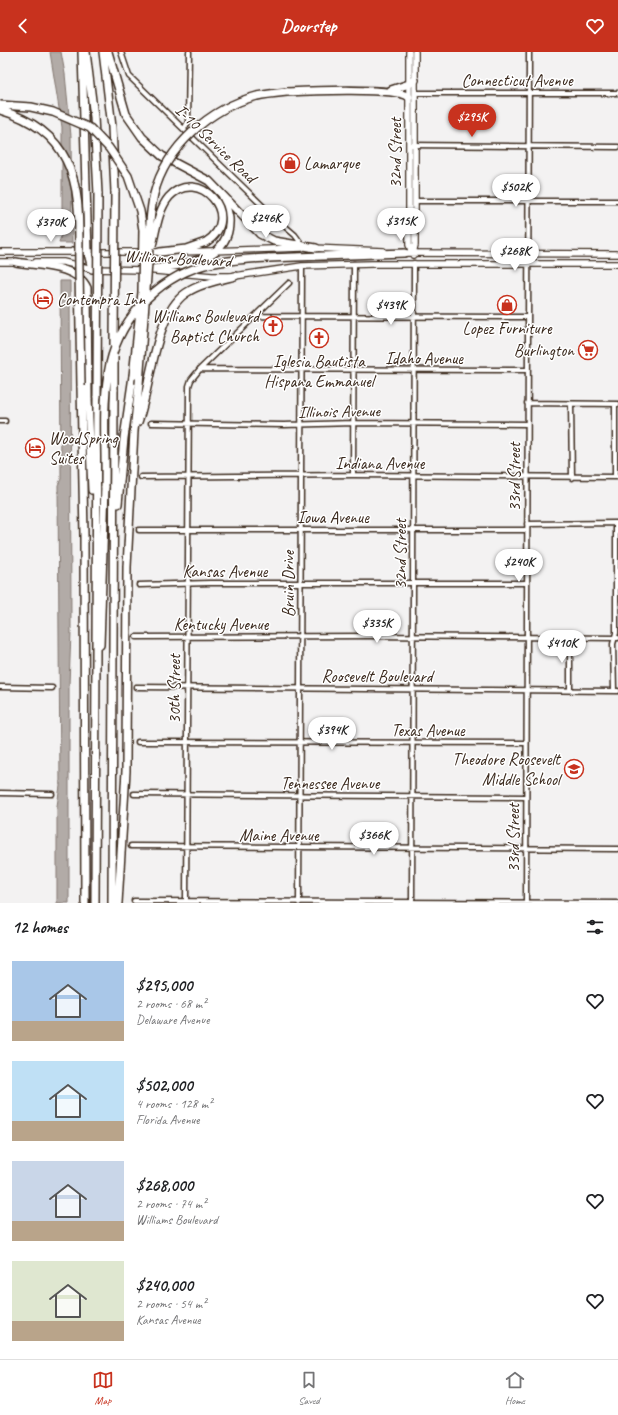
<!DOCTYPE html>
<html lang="en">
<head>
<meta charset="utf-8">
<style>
	:root { --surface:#fff; --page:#f2f2f2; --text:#202124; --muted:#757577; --line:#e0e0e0; --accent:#c8321e }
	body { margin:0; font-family:Caveat,sans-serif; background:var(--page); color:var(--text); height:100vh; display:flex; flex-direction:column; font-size:15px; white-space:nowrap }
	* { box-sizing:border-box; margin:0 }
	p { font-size:13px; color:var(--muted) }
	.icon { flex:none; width:22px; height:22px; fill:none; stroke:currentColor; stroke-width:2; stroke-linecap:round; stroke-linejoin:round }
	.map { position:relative; height:851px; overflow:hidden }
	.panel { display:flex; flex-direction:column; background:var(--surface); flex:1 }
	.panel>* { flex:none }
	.price { position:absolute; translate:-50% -34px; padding:0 9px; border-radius:14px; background:#fff; color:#222; font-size:13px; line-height:26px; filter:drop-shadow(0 1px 2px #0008) }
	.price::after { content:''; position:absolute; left:50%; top:24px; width:12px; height:9px; margin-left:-6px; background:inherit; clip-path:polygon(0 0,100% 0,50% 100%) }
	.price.active { background:var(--accent); color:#fff }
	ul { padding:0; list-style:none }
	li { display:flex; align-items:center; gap:12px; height:100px; padding:0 12px }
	li span { display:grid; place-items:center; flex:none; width:112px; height:80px; border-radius:0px; color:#555 }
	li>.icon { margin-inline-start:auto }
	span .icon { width:48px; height:48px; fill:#fffc; stroke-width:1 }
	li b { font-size:17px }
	h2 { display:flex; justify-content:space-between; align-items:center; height:48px; padding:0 12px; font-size:17px }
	header { display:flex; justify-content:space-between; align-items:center; height:52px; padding:0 12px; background:var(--accent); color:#fff; font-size:18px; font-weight:700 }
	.menu { display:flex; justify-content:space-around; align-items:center; height:56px; border-top:1px solid var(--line); background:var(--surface); font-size:11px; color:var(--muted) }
	.menu a { display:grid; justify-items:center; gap:2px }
	.menu .active { color:var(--accent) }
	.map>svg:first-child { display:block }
	.water { fill:#b2aba7; stroke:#827770 }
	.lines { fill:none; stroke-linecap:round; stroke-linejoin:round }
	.street-casing { stroke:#3b2a1e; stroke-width:7 }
	.secondary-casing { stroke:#3b2a1e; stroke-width:8 }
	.highway-casing { stroke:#3b2a1e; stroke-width:10 }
	.street { stroke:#fff; stroke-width:4 }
	.secondary { stroke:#fff; stroke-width:5.5 }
	.highway { stroke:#fff; stroke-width:7 }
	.highway-bridge-casing { stroke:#3b2a1e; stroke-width:10; stroke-linecap:butt }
	.highway-bridge { stroke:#fff; stroke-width:7 }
	.labels { text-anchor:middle; stroke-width:3; stroke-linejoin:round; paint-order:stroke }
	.street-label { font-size:17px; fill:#3b2a1e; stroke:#fff }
	.poi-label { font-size:17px; fill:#3b2a1e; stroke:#fff; text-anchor:start }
</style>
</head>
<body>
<header><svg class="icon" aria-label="back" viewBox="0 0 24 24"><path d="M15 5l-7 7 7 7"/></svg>Doorstep<svg class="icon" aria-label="heart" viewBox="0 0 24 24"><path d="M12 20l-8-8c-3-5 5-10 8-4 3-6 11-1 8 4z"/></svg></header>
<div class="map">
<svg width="618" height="851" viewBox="0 0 618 851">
	<rect width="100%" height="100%" fill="#f3f2f2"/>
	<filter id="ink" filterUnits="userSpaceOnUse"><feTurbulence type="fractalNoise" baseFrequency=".025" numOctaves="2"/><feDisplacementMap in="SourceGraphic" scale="8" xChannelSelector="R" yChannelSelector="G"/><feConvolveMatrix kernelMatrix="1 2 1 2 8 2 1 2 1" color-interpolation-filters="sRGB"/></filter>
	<g filter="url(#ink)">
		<path class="water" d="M50,0H61L65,22L71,84L72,191H59L62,180V75Z
			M60,229H70L71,580L69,633V851H57V754L60,734L58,433L61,427Z"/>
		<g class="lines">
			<defs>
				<path id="street" d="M121,0L129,24L274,165L295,183L303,194
					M415,41H618
					M184,77L188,70L189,0
					M409,93L618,95
					M415,149H618
					M255,264L528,265
					M200,317L528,318
					M527,351L618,352
					M571,352L572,426
					M0,369H5
					M151,371L284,373L353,371L527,372
					M353,423L354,212
					M141,425L353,423L618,425
					M615,425V352
					M527,472L616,471V581L613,592L614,639
					M139,478H527
					M139,533L210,531H527
					M136,585L371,584L618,586
					M570,586V638
					M0,635L52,636
					M136,635L618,639
					M138,690L526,691
					M0,741L52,742
					M134,742L525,745
					M131,794L618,797
					M134,849L618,851
					M186,849L189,334L191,328L200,317L289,231
					M299,851L302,214
					M412,851L414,211
					M526,851L529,0"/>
				<path id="secondary" d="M409,0V193L413,203
					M312,196L383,199
					M0,200H164
					M182,200L302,196
					M400,201L618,202
					M413,201L415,193V0
					M0,210H20
					M36,210H63L92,217L144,218L212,224H235L302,214L372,212H618"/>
				<path id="highway" d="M82,0L88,201L92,217
					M86,0L94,65L98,142
					M103,0L112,75L115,140
					M108,0L126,62L142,85L162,104L209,129L260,182L274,189L316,196
					M391,38L409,32L415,28
					M287,40C307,39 397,35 409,45
					M74,199L81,197L86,186
					M160,200L186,197L206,190
					M268,206L404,201
					M16,210C39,214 77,213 87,236L88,347L92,438
					M144,218C177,213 232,212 229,166C228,159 225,151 223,145
					M81,334L84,483L85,851
					M138,370C151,335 154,263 186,241C199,232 219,228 235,224
					M118,452L124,386L133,324
					M100,593L105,434
					M95,851L97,344
					M112,851L114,337
					M118,851L126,719L127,515L134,379L139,332"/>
			</defs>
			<use href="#street" class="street-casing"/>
			<use href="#secondary" class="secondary-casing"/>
			<use href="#highway" class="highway-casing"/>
			<use href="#street" class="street"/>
			<use href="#secondary" class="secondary"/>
			<use href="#highway" class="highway"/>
			<defs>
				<path id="highway-bridge" d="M0,53L31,55L53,60L90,76L109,96L128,124L140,159L143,178L142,240L133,324
					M0,58C27,66 53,81 66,108C83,141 78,183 79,219C80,257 80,296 81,334
					M152,194C156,178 158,158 169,145C198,113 245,165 206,190
					M114,293L115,140
					M139,332C142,292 145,252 148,211C150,188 148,166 154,142C166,95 210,56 257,44C266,42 277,41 287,40
					M114,337V305
					M97,344L98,142
					M105,434C106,397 102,358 108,322C116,270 155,227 205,213C226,208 247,207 268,206"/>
			</defs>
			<use href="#highway-bridge" class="highway-bridge-casing"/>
			<use href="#highway-bridge" class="highway-bridge"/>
		</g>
	</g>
	<defs>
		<symbol id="shop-ring" viewBox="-11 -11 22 22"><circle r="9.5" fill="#fff" stroke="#c8321e" stroke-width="1.5"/><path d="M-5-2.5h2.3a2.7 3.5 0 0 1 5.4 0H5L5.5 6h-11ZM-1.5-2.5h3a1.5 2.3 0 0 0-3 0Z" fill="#c8321e"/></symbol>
		<symbol id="hotel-ring" viewBox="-11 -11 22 22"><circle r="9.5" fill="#fff" stroke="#c8321e" stroke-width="1.5"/><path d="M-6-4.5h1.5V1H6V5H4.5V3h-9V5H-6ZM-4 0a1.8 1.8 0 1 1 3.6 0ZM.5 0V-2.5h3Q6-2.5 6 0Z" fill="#c8321e"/></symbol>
		<symbol id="church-ring" viewBox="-11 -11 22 22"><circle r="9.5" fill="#fff" stroke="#c8321e" stroke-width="1.5"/><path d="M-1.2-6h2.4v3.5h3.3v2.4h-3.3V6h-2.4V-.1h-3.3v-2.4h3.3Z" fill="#c8321e"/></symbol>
		<symbol id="supermarket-ring" viewBox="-11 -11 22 22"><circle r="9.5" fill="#fff" stroke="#c8321e" stroke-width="1.5"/><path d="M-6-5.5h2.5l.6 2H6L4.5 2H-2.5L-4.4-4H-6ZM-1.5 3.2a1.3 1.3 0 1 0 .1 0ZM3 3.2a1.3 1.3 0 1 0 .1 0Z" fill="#c8321e"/></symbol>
		<symbol id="school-ring" viewBox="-11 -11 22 22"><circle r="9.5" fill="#fff" stroke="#c8321e" stroke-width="1.5"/><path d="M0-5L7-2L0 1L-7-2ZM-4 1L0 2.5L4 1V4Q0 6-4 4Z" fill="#c8321e"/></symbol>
	</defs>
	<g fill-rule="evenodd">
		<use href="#shop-ring" x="279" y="100" width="22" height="22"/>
		<use href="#hotel-ring" x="32" y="236" width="22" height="22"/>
		<use href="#shop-ring" x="496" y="242" width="22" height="22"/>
		<use href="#church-ring" x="262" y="263" width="22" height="22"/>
		<use href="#church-ring" x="308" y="275" width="22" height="22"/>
		<use href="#supermarket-ring" x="577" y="287" width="22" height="22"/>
		<use href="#hotel-ring" x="24" y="385" width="22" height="22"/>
		<use href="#school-ring" x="563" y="706" width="22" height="22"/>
	</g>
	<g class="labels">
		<g class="street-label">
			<text x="517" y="34">Connecticut Avenue</text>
			<text transform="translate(216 91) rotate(44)" y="6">I-10 Service Road</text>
			<text transform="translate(395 101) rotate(-90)" y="6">32nd Street</text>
			<text transform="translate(178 206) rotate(3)" y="6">Williams Boulevard</text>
			<text x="424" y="312">Idaho Avenue</text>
			<text transform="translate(339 359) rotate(-1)" y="6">Illinois Avenue</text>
			<text x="380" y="417">Indiana Avenue</text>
			<text transform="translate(514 425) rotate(-90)" y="6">33rd Street</text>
			<text x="333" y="471">Iowa Avenue</text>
			<text transform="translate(400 502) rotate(-90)" y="6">32nd Street</text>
			<text x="225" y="525">Kansas Avenue</text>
			<text transform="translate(288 532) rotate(-90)" y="6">Bruin Drive</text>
			<text x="221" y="578">Kentucky Avenue</text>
			<text x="377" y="630">Roosevelt Boulevard</text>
			<text transform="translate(174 637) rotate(-90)" y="6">30th Street</text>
			<text x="428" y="684">Texas Avenue</text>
			<text x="330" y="737">Tennessee Avenue</text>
			<text x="279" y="789">Maine Avenue</text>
			<text transform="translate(513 786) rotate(-90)" y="6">33rd Street</text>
		</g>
		<g class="poi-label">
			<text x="304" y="117">Lamarque</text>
			<text x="57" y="253">Contempra Inn</text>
			<text x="259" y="270" text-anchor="end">Williams Boulevard<tspan x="259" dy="20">Baptist Church</tspan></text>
			<text x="507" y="282" text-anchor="middle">Lopez Furniture</text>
			<text x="574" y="304" text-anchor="end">Burlington</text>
			<text x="319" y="315" text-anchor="middle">Iglesia Bautista<tspan x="319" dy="20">Hispana Emmanuel</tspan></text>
			<text x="49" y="392">WoodSpring<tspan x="49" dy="20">Suites</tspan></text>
			<text x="560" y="713" text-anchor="end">Theodore Roosevelt<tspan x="560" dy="20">Middle School</tspan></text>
		</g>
	</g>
</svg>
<b class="price active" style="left:472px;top:86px">$295K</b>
<b class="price" style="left:516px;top:156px">$502K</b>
<b class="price" style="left:266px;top:187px">$246K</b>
<b class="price" style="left:401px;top:190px">$315K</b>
<b class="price" style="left:51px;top:191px">$370K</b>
<b class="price" style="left:515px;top:220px">$268K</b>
<b class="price" style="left:391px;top:274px">$439K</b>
<b class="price" style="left:519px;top:531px">$240K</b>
<b class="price" style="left:377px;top:592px">$335K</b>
<b class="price" style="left:562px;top:612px">$410K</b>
<b class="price" style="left:332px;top:699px">$394K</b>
<b class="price" style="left:374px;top:804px">$366K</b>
</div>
<section class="panel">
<h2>12 homes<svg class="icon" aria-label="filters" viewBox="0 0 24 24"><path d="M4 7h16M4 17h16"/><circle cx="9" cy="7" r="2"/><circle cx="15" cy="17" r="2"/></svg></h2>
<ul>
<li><span style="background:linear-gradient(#a9c7e8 75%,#b9a48a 0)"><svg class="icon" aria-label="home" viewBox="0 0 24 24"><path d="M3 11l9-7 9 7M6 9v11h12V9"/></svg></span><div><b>$295,000</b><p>2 rooms · 68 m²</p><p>Delaware Avenue</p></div><svg class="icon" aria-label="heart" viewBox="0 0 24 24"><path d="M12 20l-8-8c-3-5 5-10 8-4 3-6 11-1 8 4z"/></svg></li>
<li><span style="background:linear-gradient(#bfe0f5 75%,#b9a48a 0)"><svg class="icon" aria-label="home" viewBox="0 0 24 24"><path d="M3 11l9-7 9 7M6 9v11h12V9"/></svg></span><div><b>$502,000</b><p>4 rooms · 128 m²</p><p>Florida Avenue</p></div><svg class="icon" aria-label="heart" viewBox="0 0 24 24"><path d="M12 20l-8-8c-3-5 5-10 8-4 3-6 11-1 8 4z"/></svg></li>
<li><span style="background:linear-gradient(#c9d6e8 75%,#b9a48a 0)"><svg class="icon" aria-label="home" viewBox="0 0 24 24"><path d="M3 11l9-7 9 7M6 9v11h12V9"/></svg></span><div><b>$268,000</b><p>2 rooms · 74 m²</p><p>Williams Boulevard</p></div><svg class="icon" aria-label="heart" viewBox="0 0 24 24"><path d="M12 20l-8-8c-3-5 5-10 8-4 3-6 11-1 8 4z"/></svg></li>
<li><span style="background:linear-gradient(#dfe7d0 75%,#b9a48a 0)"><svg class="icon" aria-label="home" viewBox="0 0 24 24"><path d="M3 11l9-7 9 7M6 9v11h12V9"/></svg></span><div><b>$240,000</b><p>2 rooms · 54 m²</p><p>Kansas Avenue</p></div><svg class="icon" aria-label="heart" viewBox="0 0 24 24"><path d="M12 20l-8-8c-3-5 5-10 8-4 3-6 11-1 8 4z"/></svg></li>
</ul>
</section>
<nav class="menu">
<a class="active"><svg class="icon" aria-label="map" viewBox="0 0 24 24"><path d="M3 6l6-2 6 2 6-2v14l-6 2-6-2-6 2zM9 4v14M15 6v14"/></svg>Map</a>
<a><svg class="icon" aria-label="saved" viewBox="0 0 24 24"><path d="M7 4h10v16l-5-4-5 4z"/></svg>Saved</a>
<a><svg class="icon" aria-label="home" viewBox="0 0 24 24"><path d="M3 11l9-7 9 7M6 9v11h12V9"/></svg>Home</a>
</nav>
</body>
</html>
